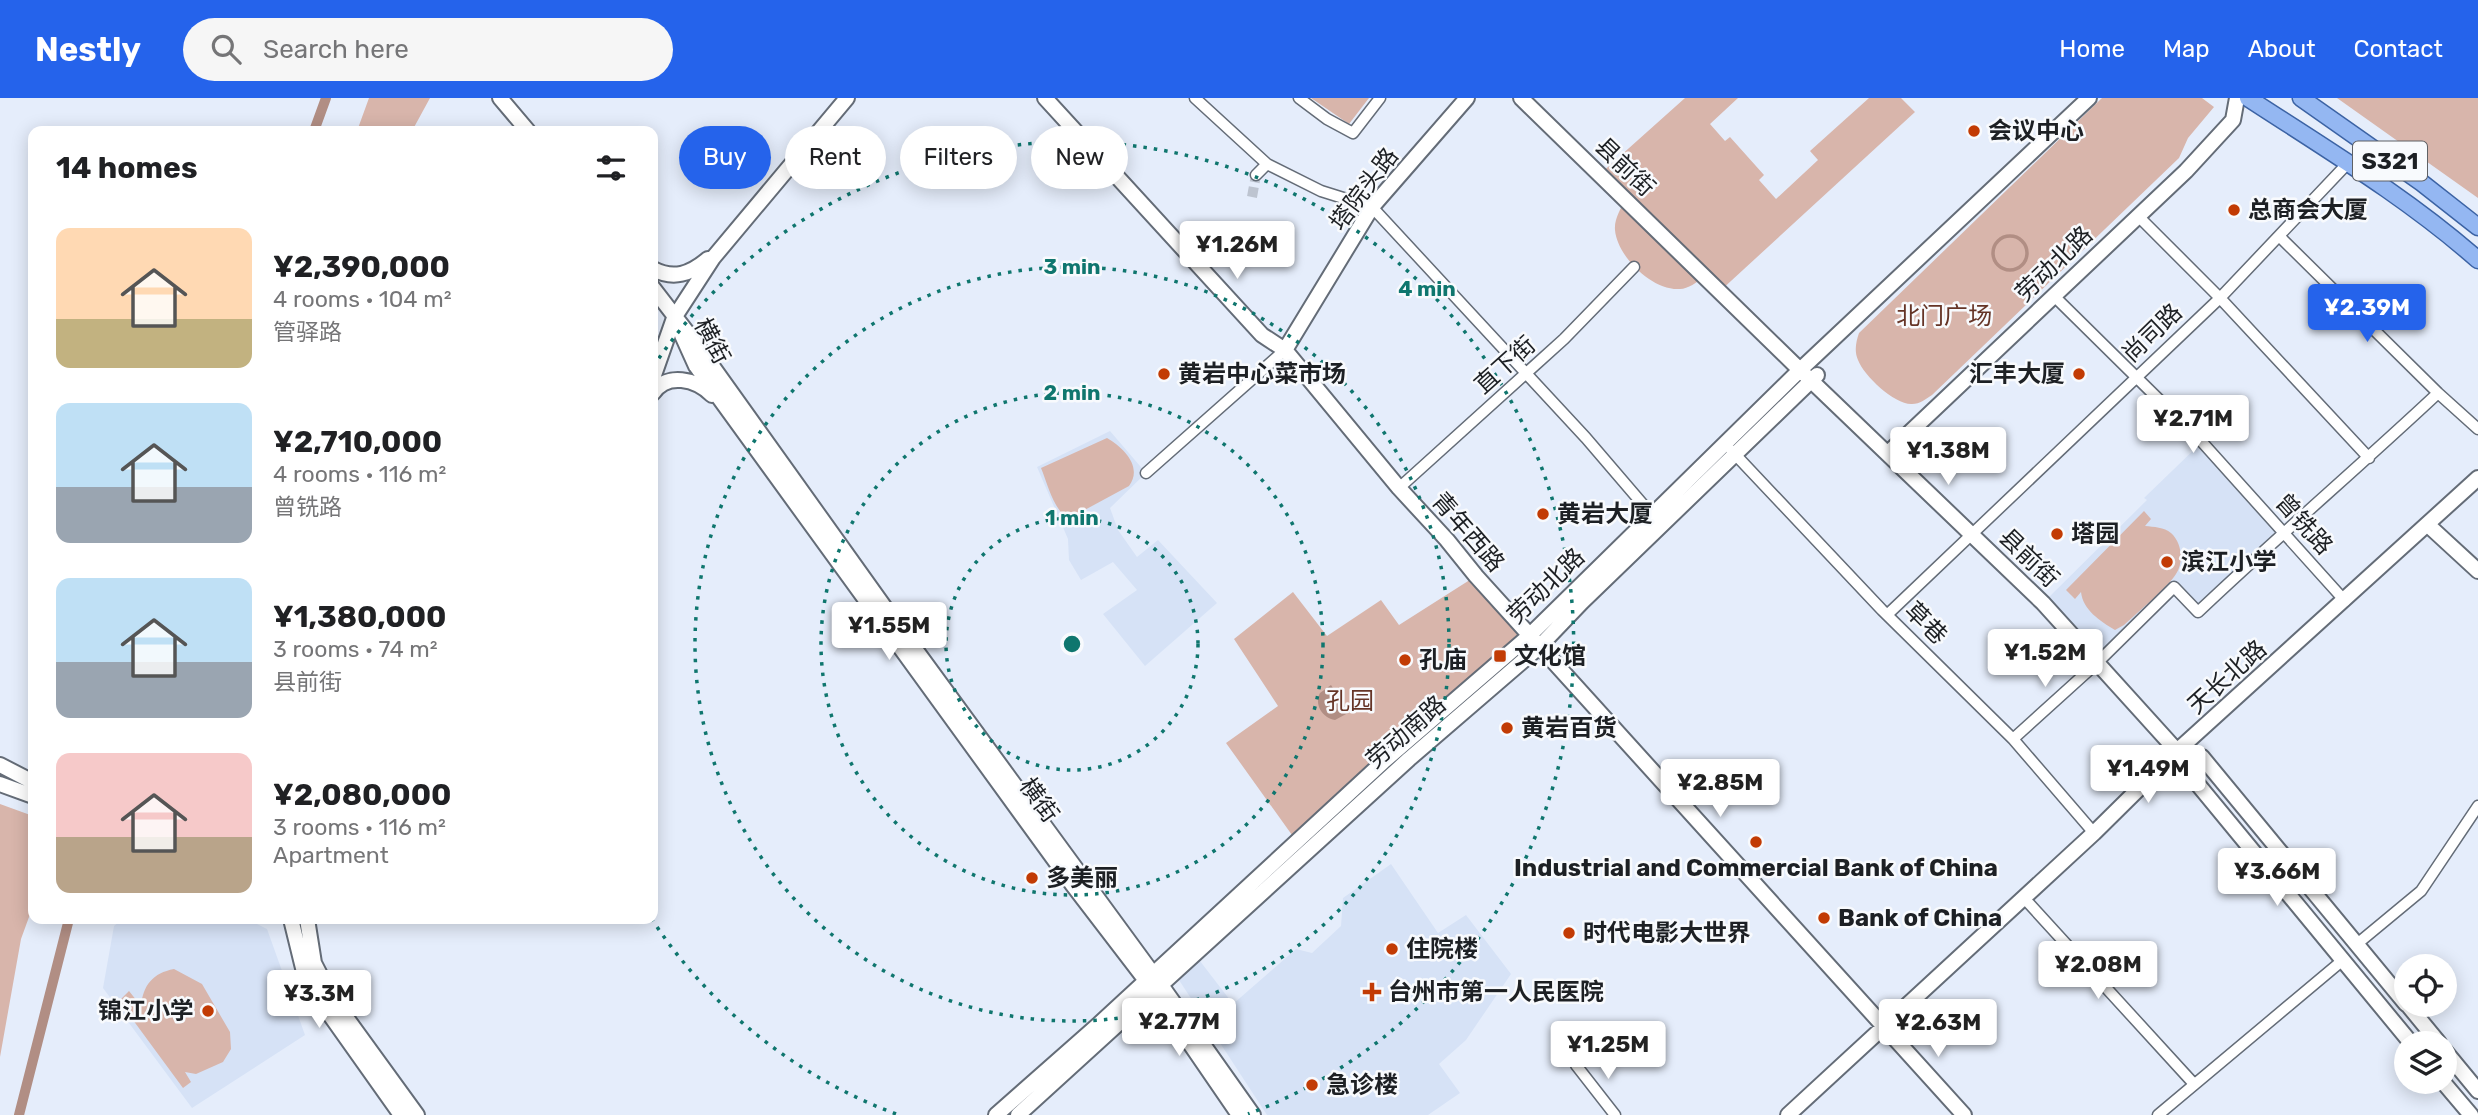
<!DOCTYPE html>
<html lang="en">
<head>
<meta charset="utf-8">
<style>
	:root { --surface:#fff; --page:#f6f6f6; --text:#202124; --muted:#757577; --accent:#2563eb }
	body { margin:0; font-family:Rubik,"Noto Sans SC",sans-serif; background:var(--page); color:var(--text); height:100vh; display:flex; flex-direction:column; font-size:26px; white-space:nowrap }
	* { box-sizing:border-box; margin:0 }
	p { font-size:23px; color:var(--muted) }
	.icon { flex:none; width:38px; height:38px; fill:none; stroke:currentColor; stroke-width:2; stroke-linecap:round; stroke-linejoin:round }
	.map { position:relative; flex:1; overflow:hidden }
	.drawer { position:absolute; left:28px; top:28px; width:630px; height:798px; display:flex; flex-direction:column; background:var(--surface); border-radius:14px; box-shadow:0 4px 18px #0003 }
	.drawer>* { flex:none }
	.banner { position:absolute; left:679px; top:28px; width:665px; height:63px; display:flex; gap:14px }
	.buttons { position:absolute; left:2394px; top:856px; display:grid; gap:14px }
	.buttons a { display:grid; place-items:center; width:63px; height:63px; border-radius:50%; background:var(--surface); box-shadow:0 4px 18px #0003; font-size:35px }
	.price { position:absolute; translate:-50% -60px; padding:0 16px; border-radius:7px; background:#fff; color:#222; font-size:23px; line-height:46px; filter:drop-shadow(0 2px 4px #0008) }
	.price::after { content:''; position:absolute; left:50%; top:42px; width:21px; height:16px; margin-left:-10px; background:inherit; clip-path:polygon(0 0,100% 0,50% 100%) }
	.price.on { background:var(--accent); color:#fff }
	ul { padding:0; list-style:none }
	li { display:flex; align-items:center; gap:21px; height:175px; padding:0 28px }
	li span { display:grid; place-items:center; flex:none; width:196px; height:140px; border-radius:14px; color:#555 }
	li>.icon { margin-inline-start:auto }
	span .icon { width:84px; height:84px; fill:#fffc; stroke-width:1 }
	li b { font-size:30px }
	h2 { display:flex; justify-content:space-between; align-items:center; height:84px; padding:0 28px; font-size:30px }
	.tag { padding:0 24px; border-radius:32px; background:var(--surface); box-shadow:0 4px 18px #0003; font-size:24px; line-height:63px }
	.tag.on { background:var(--accent); color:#fff }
	header { display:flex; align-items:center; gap:42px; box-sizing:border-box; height:98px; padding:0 35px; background:var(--accent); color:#fff }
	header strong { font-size:33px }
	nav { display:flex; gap:38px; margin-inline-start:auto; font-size:24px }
	.search { width:490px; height:63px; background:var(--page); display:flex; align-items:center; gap:18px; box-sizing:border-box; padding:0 24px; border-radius:38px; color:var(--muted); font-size:26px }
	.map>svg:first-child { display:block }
	.built { fill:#d6e2f6 }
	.green { fill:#d8b5ab }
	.water { fill:#b18e84 }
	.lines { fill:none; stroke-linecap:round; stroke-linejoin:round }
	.stream { stroke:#b18e84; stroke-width:3.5 }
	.canal { stroke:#b18e84; stroke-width:10 }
	.street-tunnel { stroke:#bdc4d0; stroke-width:10; stroke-dasharray:10 5; stroke-linecap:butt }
	.street-casing { stroke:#646c77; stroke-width:13 }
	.secondary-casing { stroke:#646c77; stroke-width:18 }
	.primary-casing { stroke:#3c63a4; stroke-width:19 }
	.street { stroke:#fff; stroke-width:10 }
	.secondary { stroke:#fff; stroke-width:14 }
	.primary { stroke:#94b7f2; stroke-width:16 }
	.ring { fill:none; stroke:#0f766e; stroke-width:3.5; stroke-dasharray:3.5 7 }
	.poi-dot { fill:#c23b04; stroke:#f8fafd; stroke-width:2.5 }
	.labels { text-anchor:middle; stroke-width:5; stroke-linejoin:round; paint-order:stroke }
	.shield { fill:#f8fafd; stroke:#5f6165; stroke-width:2 }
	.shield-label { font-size:23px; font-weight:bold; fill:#1d2024 }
	.poi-label { font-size:24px; font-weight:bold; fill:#1d2024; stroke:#f8fafd; text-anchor:start }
	.street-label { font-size:24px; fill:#1d2024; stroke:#f8fafd }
	.park-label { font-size:24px; fill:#653426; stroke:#f8fafd }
	.centre { fill:#0f766e; stroke:#f8fafd; stroke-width:3.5 }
	.ring-label { font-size:21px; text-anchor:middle; font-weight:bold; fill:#0f766e; stroke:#f8fafd; stroke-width:5; stroke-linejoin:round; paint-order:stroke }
</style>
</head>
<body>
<header>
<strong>Nestly</strong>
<div class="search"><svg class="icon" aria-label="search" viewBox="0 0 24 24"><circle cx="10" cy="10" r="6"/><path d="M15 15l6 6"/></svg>Search here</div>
<nav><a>Home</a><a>Map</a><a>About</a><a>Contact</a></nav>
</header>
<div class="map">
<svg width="2478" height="1017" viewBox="0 0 2478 1017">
	<rect width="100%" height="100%" fill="#e5edfb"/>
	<path class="built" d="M1110,333L1146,375L1110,410L1118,432L1137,459L1158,442L1217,505L1145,568L1103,516L1137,492L1113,464L1081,482L1069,462L1068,441L1037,369Z
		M2202,344L2283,434L2198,514L2175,489L2097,565L2043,505L2147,402L2144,400Z
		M1391,766L1438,835L1466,817L1511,876L1466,942L1439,966L1460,995L1428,1017H1267L1179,882L1200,863L1233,906L1296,851L1312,855L1341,828L1343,800Z
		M123,821H247L267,831L305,937L192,1010L103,890L114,828Z"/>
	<path class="green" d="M369,0H430L412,33H357Z
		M1311,0H1369L1349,26Z
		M1685,0H1738L1710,26L1725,43L1730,39L1764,77L1759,82L1776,101L1818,62L1810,53L1869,0H1901L1915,14L1719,194L1704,179C1697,184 1688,191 1680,191C1652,193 1617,158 1615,132C1614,121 1621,110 1626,101L1600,76Z
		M2102,0H2202L2214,9L2188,40L2179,60L1932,297C1926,301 1920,306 1912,306C1895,307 1864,278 1858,262C1854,253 1856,244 1859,235Z
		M2337,0H2478V100Z
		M1107,340C1124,350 1143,369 1129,388L1068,421C1053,410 1048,387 1041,370Z
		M2144,413L2151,421L2145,428C2154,429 2164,429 2171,435C2182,445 2184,464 2176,476C2167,490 2138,514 2124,527L2115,532C2100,523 2083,512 2081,494L2075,501L2066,492Z
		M1476,478L1529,538L1297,744L1226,645L1278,608L1234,541L1293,494L1327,538L1381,502L1399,527Z
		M0,706L33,718V808L21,841L0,959Z
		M174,871L202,886L230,934L231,951L223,964L196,976L185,974L191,984L183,990L119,903L129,893L141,908C143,887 153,875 174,871Z"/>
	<path class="water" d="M1331,587L1348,615L1335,622C1322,620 1314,606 1320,595Z"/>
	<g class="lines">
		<path class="stream" d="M1993 155a17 17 0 1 1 34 0a17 17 0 1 1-34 0Z"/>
		<path class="canal" d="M314,33L326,0
			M19,1017L69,821"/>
		<path class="street-tunnel" d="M1252,99L1256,77"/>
		<defs>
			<path id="street" d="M1195,0L1267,66L1321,93L1372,109L1586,340L1652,417
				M1299,0L1327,21L1353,35L1380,0
				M1256,77L1267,66
				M2138,118L2220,200L2369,360
				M2279,138L2438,295L2478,331
				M2054,198L2202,344L2345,503
				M1731,352L1882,512L2013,641L2094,735
				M1146,375L1285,252
				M1399,390L1564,241L1634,169
				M1888,516L2220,200L2348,65
				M2013,641L2097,565L2174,489L2198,514C2277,439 2359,369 2438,295
				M2024,800L2194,986
				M2357,846L2421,793L2478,708
				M1576,967L1615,1017
				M2158,1017L2343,862"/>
			<path id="secondary" d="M500,0L528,33
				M1045,0L1262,237L1285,252L1399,390L1447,442L1476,478L1964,1017
				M1521,0L1800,272L2043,505L2177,653L2186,672L2411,945
				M653,171C674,182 690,176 708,161
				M653,190L700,251L888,514L1161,887L1253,1017
				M682,237L696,268L1072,786L1154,893L1239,1017
				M1285,252L1372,109L1467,0
				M653,280L674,220L713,160L847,0
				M653,295C667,274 696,281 712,297
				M1888,355L2186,73L2233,22L2237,0
				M2428,427L2478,473
				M2177,653L2202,659L2406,906
				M0,667L33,684
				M0,686L33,698
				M291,821L303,870L323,907L401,1017
				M307,821L314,865L332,900L417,1017
				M2407,906L2439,945
				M2445,953L2478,993
				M2443,984L2471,1017
				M996,1017L1098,927L1383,664L1529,538L1800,272L2089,0
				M1018,1017L1409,661L1539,549L1582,504L1817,277
				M1788,1017L2094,735L2177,653L2478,380"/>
			<path id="primary" d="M2248,0C2326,51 2408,100 2478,162
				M2301,0L2422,85L2478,129"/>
		</defs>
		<use href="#street" class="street-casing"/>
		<use href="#secondary" class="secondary-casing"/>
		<use href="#primary" class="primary-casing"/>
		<use href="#street" class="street"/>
		<use href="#secondary" class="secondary"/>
		<use href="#primary" class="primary"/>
	</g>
	<g class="ring">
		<circle cx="1072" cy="546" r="126"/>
		<circle cx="1072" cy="546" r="251"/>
		<circle cx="1072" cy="546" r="377"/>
		<path d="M896 1016A502 502 0 0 1 653 823M653 269A502 502 0 1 1 1248 1016"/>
	</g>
	<g class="poi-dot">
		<circle cx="1974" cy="33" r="7"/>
		<circle cx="2234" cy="112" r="7"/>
		<circle cx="1164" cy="276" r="7"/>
		<circle cx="2079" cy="276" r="7"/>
		<circle cx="1543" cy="416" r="7"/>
		<circle cx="2057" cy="436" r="7"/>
		<circle cx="2167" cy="464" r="7"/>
		<rect x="1493" y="551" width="14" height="14" rx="3.5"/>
		<circle cx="1405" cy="562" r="7"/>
		<circle cx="1507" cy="630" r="7"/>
		<circle cx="1756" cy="744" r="7"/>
		<circle cx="1032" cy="780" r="7"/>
		<circle cx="1824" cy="820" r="7"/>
		<circle cx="1569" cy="835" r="7"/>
		<circle cx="1392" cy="851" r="7"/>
		<path d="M1368.5 883.5h7v7h7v7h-7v7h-7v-7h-7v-7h7z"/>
		<circle cx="208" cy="913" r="7"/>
		<circle cx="1312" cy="987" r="7"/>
	</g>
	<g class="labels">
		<rect class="shield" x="2353" y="43.5" width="74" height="39" rx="5"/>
		<g class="shield-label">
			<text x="2390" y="71">S321</text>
		</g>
		<g class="poi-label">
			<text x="1988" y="41">会议中心</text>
			<text x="2248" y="120">总商会大厦</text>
			<text x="1178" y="284">黄岩中心菜市场</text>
			<text x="2065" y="284" text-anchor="end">汇丰大厦</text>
			<text x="1557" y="424">黄岩大厦</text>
			<text x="2071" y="444">塔园</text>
			<text x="2181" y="472">滨江小学</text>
			<text x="1514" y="566">文化馆</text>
			<text x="1419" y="570">孔庙</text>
			<text x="1521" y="638">黄岩百货</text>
			<text x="1756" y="778" text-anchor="middle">Industrial and Commercial Bank of China</text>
			<text x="1046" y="788">多美丽</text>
			<text x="1838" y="828">Bank of China</text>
			<text x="1583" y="843">时代电影大世界</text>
			<text x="1406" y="859">住院楼</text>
			<text x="1388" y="902">台州市第一人民医院</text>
			<text x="194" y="921" text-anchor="end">锦江小学</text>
			<text x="1326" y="995">急诊楼</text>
		</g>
		<g class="street-label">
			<text transform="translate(1625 69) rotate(44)" y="8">县前街</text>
			<text transform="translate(1364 91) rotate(-53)" y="8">塔院头路</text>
			<text transform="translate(2054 166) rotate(-44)" y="8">劳动北路</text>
			<text transform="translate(2152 235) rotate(-44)" y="8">尚司路</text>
			<text transform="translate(712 243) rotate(62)" y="8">横街</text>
			<text transform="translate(1505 267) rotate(-42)" y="8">直下街</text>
			<text transform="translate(2304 426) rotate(48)" y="8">曾铣路</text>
			<text transform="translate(1468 434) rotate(49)" y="8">青年西路</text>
			<text transform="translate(2029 460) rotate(44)" y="8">县前街</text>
			<text transform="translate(1546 488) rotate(-44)" y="8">劳动北路</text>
			<text transform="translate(1926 525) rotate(45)" y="8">草巷</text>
			<text transform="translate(2227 579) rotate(-42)" y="8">天长北路</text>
			<text transform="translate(1406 634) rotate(-41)" y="8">劳动南路</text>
			<text transform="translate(1039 702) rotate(54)" y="8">横街</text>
		</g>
		<g class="park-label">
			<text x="1944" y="226">北门广场</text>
			<text x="1350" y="611">孔园</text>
		</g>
	</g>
	<circle cx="1072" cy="546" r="10" class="centre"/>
	<g class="ring-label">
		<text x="1072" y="176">3 min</text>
		<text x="1427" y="198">4 min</text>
		<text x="1072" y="302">2 min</text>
		<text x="1072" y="427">1 min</text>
	</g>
</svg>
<div class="buttons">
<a><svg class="icon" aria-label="locate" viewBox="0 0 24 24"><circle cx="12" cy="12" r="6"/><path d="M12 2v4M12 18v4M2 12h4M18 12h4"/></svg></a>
<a><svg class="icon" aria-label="layers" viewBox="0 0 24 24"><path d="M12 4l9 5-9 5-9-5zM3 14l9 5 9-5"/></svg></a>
</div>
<b class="price" style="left:1237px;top:183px">¥1.26M</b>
<b class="price on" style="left:2367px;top:246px">¥2.39M</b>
<b class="price" style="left:2193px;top:357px">¥2.71M</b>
<b class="price" style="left:1948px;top:389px">¥1.38M</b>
<b class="price" style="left:889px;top:564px">¥1.55M</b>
<b class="price" style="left:2045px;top:591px">¥1.52M</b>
<b class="price" style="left:2148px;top:707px">¥1.49M</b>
<b class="price" style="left:1720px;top:721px">¥2.85M</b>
<b class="price" style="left:2277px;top:810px">¥3.66M</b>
<b class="price" style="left:2098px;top:903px">¥2.08M</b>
<b class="price" style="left:319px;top:932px">¥3.3M</b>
<b class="price" style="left:1179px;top:960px">¥2.77M</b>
<b class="price" style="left:1938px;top:961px">¥2.63M</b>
<b class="price" style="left:1608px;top:983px">¥1.25M</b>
<div class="banner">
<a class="tag on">Buy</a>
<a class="tag">Rent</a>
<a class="tag">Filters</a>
<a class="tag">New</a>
</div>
<section class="drawer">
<h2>14 homes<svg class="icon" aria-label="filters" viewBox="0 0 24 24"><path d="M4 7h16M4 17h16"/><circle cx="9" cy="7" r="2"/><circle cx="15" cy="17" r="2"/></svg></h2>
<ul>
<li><span style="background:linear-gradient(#ffd9b3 65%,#c2b280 0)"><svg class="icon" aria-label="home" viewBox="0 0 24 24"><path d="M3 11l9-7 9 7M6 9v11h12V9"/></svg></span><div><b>¥2,390,000</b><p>4 rooms · 104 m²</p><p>管驿路</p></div></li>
<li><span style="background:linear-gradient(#bfe0f5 60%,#9aa5b1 0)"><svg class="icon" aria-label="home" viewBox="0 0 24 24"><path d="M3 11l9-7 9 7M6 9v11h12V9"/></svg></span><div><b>¥2,710,000</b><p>4 rooms · 116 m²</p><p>曾铣路</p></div></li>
<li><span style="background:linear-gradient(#bfe0f5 60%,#9aa5b1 0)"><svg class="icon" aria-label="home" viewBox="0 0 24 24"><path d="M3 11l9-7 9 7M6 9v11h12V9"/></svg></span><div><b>¥1,380,000</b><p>3 rooms · 74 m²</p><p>县前街</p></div></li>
<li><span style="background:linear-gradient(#f6c9c9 60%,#b9a48a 0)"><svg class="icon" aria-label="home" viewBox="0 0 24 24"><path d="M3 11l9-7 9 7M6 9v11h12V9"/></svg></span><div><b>¥2,080,000</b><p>3 rooms · 116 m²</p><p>Apartment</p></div></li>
</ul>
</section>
</div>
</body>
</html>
